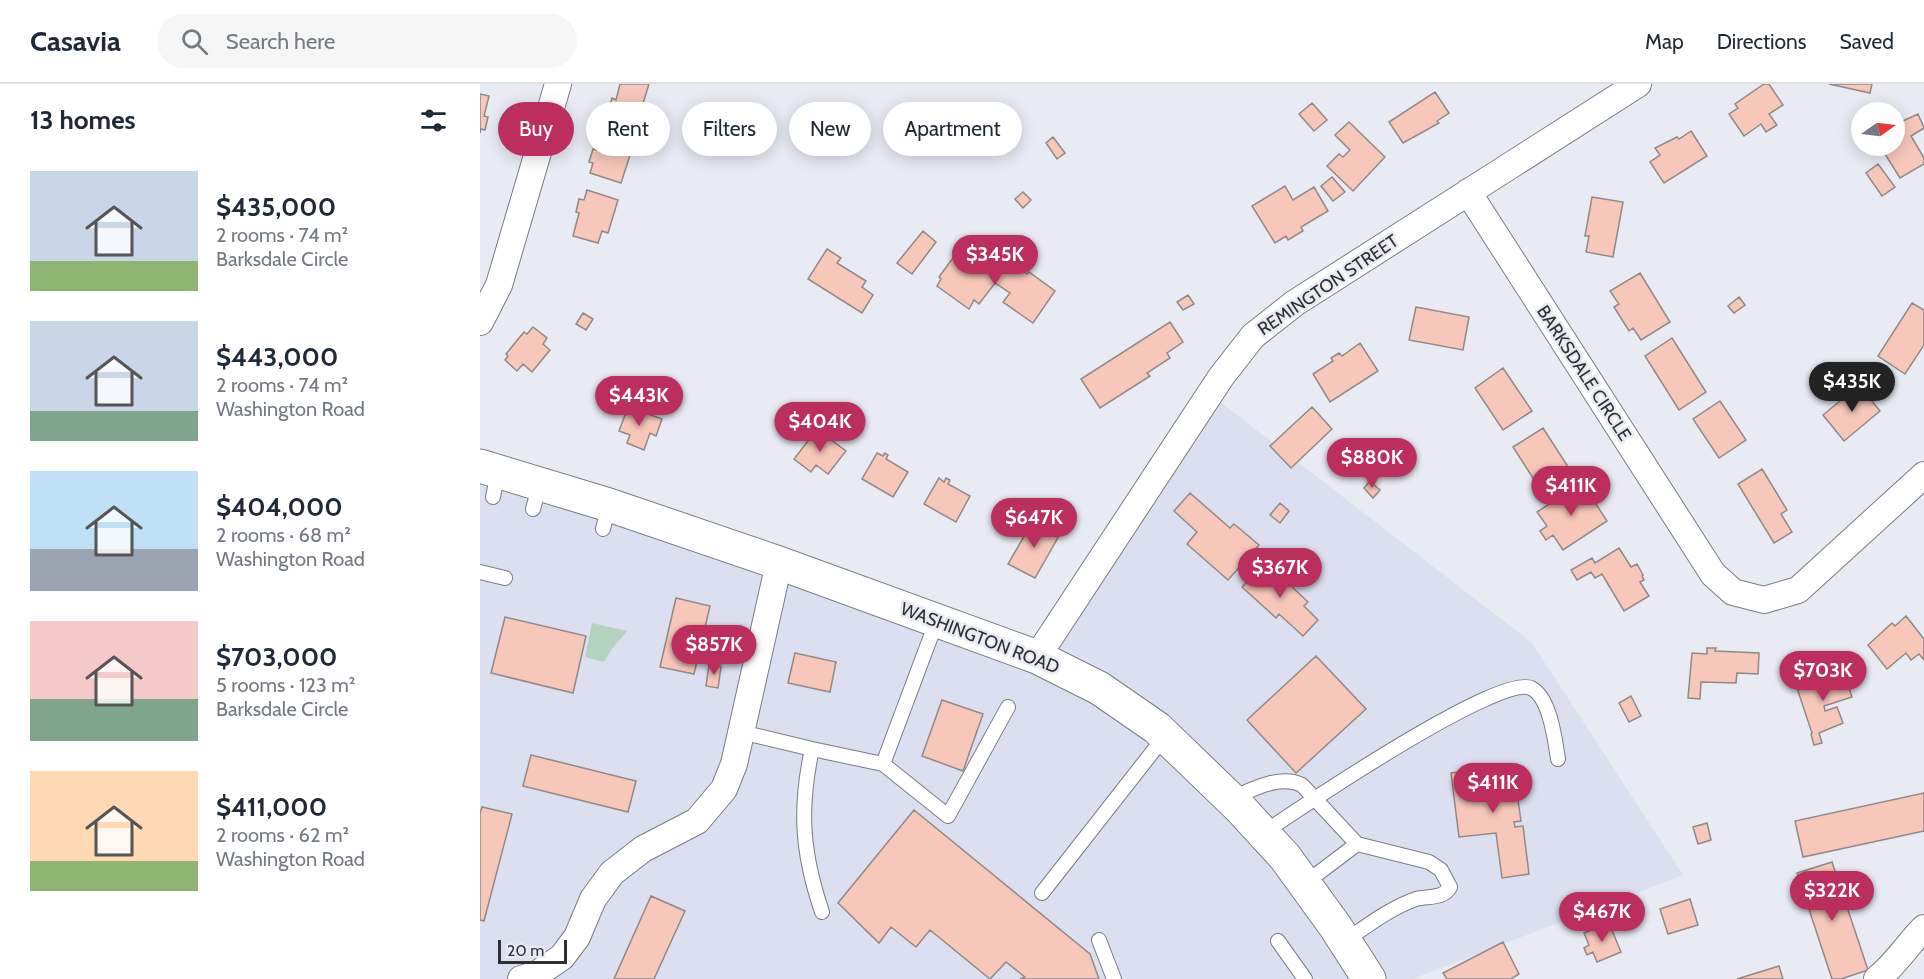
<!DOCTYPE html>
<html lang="en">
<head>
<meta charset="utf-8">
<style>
	:root { --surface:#fff; --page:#f6f6f7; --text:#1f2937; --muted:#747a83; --line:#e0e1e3; --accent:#bb2e5e }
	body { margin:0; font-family:Cabin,sans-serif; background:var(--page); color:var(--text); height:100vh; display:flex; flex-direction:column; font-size:22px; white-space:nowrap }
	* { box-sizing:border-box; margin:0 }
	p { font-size:20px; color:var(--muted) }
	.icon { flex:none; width:33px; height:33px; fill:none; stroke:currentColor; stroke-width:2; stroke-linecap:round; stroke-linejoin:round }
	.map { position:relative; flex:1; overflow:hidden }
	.side { display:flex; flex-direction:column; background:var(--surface); width:480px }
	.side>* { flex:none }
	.hud { position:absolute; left:18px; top:18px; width:570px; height:54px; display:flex; gap:12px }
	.needle { width:39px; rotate:76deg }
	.controls { position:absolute; left:1371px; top:18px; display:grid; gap:12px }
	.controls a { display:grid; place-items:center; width:54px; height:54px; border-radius:50%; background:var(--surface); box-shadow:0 3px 15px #0003; font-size:30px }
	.scale { position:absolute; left:18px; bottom:15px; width:69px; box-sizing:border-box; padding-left:6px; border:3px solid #2f3034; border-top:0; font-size:16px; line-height:21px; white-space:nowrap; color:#2f3034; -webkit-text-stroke:4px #e8ebf4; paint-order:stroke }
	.price { position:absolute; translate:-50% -51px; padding:0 14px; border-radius:21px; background:var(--accent); color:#fff; font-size:20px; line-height:39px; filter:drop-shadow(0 2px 3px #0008) }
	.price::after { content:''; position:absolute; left:50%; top:36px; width:18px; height:14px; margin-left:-9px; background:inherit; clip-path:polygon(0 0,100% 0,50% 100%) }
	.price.active { background:#222; color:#fff }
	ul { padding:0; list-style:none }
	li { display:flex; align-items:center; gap:18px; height:150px; padding:0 30px }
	li span { display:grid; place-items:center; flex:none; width:168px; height:120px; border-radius:0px; color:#555 }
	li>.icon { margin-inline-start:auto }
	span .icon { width:72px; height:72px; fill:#fffc; stroke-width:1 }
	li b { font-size:26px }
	h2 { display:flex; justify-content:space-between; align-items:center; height:72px; padding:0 30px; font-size:26px }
	.pill { padding:0 21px; border-radius:27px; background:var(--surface); box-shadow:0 3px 15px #0003; font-size:21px; line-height:54px }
	.pill.active { background:var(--accent); color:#fff }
	header { display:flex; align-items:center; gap:36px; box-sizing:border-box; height:84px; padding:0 30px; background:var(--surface); border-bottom:2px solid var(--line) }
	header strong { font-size:28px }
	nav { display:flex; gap:33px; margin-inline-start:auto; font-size:21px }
	.search { width:420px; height:54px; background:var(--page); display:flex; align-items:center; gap:15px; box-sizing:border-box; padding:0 21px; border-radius:33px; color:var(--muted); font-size:22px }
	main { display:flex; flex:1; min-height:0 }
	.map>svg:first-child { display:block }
	.built { fill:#dbdfef }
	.green { fill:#b4d3bf }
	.building { fill:#f7c8ba; stroke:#928885; stroke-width:1.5 }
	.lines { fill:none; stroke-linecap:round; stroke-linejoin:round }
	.service-casing { stroke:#7a7c84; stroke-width:16 }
	.minor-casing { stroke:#7a7c84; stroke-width:28 }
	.tertiary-casing { stroke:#7a7c84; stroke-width:35 }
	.service { stroke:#fff; stroke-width:14 }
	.minor { stroke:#fff; stroke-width:26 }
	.tertiary { stroke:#fff; stroke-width:33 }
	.labels { text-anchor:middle; stroke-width:5; stroke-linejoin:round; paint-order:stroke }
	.street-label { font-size:18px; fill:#2f3034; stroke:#e8ebf4 }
</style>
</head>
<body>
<header>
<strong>Casavia</strong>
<div class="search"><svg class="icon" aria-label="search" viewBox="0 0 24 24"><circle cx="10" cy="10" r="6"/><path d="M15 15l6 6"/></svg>Search here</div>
<nav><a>Map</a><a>Directions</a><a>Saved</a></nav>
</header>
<main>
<section class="side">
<h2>13 homes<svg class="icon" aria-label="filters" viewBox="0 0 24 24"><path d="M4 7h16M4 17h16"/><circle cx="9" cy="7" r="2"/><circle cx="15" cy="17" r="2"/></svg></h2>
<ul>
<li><span style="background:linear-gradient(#c9d6e8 75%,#8fb573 0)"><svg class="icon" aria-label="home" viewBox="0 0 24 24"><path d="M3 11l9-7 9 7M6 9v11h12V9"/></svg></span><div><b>$435,000</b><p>2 rooms · 74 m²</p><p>Barksdale Circle</p></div></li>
<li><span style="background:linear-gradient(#c9d6e8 75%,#7fa58c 0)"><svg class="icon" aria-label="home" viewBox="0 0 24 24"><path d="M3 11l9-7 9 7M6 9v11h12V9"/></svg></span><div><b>$443,000</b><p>2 rooms · 74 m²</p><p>Washington Road</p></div></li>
<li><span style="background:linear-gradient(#bfe0f5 65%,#9aa5b1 0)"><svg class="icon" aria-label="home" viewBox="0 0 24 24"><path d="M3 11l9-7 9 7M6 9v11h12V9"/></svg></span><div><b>$404,000</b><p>2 rooms · 68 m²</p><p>Washington Road</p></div></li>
<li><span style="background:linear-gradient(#f6c9c9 65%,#7fa58c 0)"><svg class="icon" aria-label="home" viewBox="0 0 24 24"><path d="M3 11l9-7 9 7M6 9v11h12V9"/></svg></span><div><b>$703,000</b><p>5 rooms · 123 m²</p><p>Barksdale Circle</p></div></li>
<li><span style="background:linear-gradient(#ffd9b3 75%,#8fb573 0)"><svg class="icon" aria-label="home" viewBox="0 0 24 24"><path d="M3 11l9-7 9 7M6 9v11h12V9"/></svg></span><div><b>$411,000</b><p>2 rooms · 62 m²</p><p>Washington Road</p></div></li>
</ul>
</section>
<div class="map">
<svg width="1444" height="895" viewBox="0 0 1444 895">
	<rect width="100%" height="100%" fill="#e8ebf4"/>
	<path class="built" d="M735,314L1052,559L1203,791L932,895H0V391L567,566Z"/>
	<path class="green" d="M112,539L147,547L131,566L124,578L105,573Z"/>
	<path class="building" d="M140,0H169L158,35L128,27L132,14L136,16Z
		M1284,0H1289L1303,21L1289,30L1297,41L1286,48L1281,40L1264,52L1249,30L1258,24L1255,20Z
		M1349,0H1392L1390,9Z
		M955,8L969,29L957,37L959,39L923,59L909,38Z
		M0,10L9,12L4,32L8,33L5,46L1,45L0,49Z
		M832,19L847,36L834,47L819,30Z
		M1438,30L1444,44L1431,52L1444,74V80L1420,94L1400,62H1414V41Z
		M506,36L523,49L517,57L500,43Z
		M869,38L905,73L873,107L847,82L859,70L863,73L870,66L855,51Z
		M124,44L149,51L145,64L152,65L141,99L110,89L113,79L109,78L113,65L117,66Z
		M1211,47L1227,72L1184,99L1170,78L1180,71L1175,64L1197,53L1199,55Z
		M573,53L585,69L577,75L566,59Z
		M1398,80L1415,103L1402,112L1386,89Z
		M852,93L865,108L853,117L841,102Z
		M805,102L813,116L834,103L848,127L821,143L823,147L808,156L806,152L795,159L772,122Z
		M107,106L138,116L128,149L122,147L118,159L93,152L99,129L96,128L99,115L104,116Z
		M543,108L551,116L543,124L535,115Z
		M1112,113L1143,118L1133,173L1106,168L1109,152H1105Z
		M443,147L456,158L432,190L417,179Z
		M347,165L361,174L357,179L386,197L382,203L393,211L382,229L328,195Z
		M478,167L511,191L524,173L547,190L549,188L575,207L553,239L523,218L530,209L515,199L499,220L494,216L489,225L457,202L461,195L459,193Z
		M1160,189L1190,238L1161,256L1153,244L1149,247L1134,223L1139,220L1130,207Z
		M708,211L714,220L703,226L697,218Z
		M1259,213L1265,221L1254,229L1248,222Z
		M1432,219L1444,226V261L1425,290L1398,272Z
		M936,223L989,233L983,266L929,256Z
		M103,229L113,235L106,246L96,240Z
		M690,238L703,258L687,269L690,274L667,289L670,292L620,324L601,295Z
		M53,243L67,254L63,260L70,266L52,288L43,280L37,287L25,276L28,272L26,270L44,248L47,250Z
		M1192,254L1226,308L1199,326L1165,272Z
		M880,259L898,287L850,318L833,290L853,277L851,274L859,269L862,272Z
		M1023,284L1052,327L1023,346L995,304Z
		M1379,301L1400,327L1364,357L1343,331Z
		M1240,317L1266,356L1239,374L1213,335Z
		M148,323L182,335L176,352L170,349L164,366L147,359L150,351L139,347Z
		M832,323L852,345L811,384L790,362Z
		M1063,344L1092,389L1062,408L1033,363Z
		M337,345L342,349L345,345L348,348L346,352L366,367L348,390L336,381L331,388L314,375Z
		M397,369L403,372L405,369L408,371L406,375L428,388L413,413L382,395Z
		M1282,385L1307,426L1301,430L1312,448L1294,459L1258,400Z
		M459,394L464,398L466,394L470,396L468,400L490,412L476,438L444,420Z
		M890,397L900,406L893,414L884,404Z
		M1100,400L1109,413L1113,410L1116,416L1114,417L1127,437L1083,466L1073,451L1066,456L1060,447L1067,442L1057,428Z
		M710,409L750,444L754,440L779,461L748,496L707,460L717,448L694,427Z
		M800,419L809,427L800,439L790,431Z
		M554,435L580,450L555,494L528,480Z
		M1139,464L1151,483L1157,480L1163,491L1162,492L1164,496L1160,498L1169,512L1144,527L1122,490L1115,494L1111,488L1097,496L1091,486L1112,474L1115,479Z
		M786,478L828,518L824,522L838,536L823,552L799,530L796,534L762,503Z
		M196,514L230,522L214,590L180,583Z
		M1426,532L1444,555V576L1439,570L1431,576L1426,569L1407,585L1388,561L1412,539L1415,542Z
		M25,533L106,552L93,609L11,589Z
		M1227,564H1236L1235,567L1279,569L1278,590L1257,589L1256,599L1221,598L1220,615L1208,614L1212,569L1227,570Z
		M315,569L356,578L350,608L308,599Z
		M836,572L886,625L816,689L767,636Z
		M229,581L241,583L238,604L226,602Z
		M1363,586L1372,613L1344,622L1345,627L1357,623L1363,639L1339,649L1342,659L1334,661L1331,650L1332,649L1316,601L1329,597L1327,592L1333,590L1335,595Z
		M1151,612L1161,632L1149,638L1139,619Z
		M462,616L503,630L483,687L442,672Z
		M51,671L156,697L148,728L43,702Z
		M1026,683L1027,692L1042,690L1044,701L1036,702L1041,737L1034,738L1035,743L1043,742L1049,790L1022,794L1016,749L979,753L971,689Z
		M1444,709V747L1323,773L1315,737Z
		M2,723L32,730L4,837L0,836V729Z
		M434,726L610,870L619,895H540L545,893L526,878L510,895L450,846L436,863L411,843L399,859L358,819Z
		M1227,739L1231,756L1218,760L1213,743Z
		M1352,778L1388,886L1361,895H1352L1317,789Z
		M171,812L205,827L174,895H134Z
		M1210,815L1218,841L1188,850L1180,825Z
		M1129,839L1141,868L1117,878L1113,868L1107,871L1104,864L1109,861L1104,849Z
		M1023,858L1039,890L1031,895H967L963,889Z
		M1299,882L1303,895H1257Z"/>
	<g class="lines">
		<defs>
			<path id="service" d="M13,413L18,388
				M53,425L60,400
				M123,445L129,421
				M0,488L25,494
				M261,648L332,665
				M403,680L457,536
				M750,715C772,706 799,690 822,701L877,760L824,800
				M783,749C819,725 1018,590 1051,604C1070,613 1075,656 1078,675
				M562,809L685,652
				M342,828C322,769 319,725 332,665L403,680L468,732L528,623
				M619,856L634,895
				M798,857L825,895
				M865,857C887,842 910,824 936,815C947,812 964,815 970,803L961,786L949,778L877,760"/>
			<path id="minor" d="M988,108L1233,490L1253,508L1284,516L1318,506L1444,391
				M0,238L19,201L78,0
				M557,573L741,293L773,252L815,219L1158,0
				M41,895L57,890L82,873L97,853L113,815L132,789L163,765L217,737L244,705L254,680L299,479
				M1397,895C1416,880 1427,861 1444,844"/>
			<path id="tertiary" d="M0,382L129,421L299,479L557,573L619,604L677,644L760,724L805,773L855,842L889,895"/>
		</defs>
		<use href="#service" class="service-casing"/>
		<use href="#minor" class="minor-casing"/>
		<use href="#tertiary" class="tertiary-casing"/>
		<use href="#service" class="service"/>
		<use href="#minor" class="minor"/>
		<use href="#tertiary" class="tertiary"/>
	</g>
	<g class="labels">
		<g class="street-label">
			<text transform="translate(848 201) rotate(-34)" y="6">REMINGTON STREET</text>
			<text transform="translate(1104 289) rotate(57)" y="6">BARKSDALE CIRCLE</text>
			<text transform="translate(500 554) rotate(21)" y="6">WASHINGTON ROAD</text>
		</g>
	</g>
</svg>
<div class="controls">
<a><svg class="needle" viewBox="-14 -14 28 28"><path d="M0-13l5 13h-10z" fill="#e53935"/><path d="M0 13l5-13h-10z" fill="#747a83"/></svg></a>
</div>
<div class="scale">20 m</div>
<b class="price" style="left:515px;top:202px">$345K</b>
<b class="price active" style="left:1372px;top:329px">$435K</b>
<b class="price" style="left:159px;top:343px">$443K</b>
<b class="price" style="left:340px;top:369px">$404K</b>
<b class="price" style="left:892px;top:405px">$880K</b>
<b class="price" style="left:1091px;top:433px">$411K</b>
<b class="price" style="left:554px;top:465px">$647K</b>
<b class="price" style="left:800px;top:515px">$367K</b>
<b class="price" style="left:234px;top:592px">$857K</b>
<b class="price" style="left:1343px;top:618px">$703K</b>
<b class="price" style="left:1013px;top:730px">$411K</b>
<b class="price" style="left:1352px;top:838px">$322K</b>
<b class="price" style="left:1122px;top:859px">$467K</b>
<div class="hud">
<a class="pill active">Buy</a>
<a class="pill">Rent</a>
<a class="pill">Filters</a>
<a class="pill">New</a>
<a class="pill">Apartment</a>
</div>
</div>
</main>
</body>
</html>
